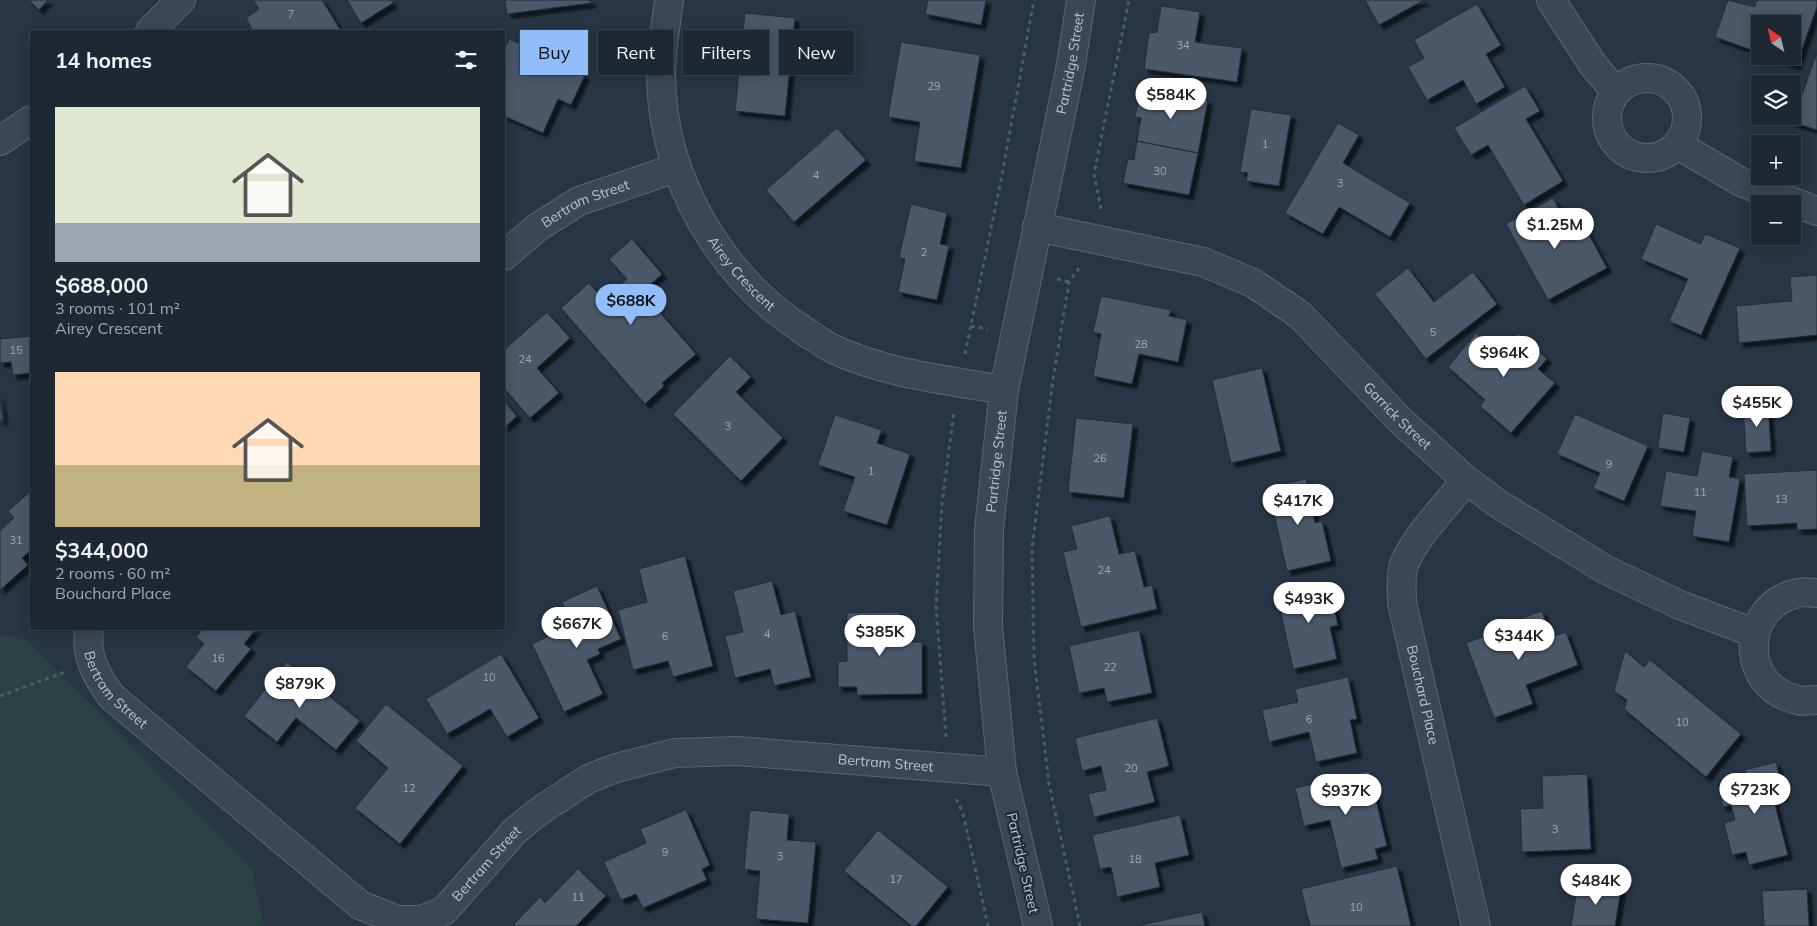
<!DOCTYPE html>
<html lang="en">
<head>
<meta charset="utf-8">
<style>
	:root { --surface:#1d2833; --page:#25303b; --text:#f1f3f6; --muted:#a0a6ac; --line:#3b444e; --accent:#91befb }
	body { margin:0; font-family:Mulish,sans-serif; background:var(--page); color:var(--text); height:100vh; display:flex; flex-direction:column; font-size:19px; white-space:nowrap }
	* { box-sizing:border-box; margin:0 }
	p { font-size:16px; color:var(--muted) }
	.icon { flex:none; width:28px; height:28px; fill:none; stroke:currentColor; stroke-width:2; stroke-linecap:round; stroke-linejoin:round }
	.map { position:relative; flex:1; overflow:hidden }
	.panel { position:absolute; left:30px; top:30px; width:475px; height:600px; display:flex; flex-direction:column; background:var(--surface); border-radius:0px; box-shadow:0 2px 12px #0003,0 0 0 1px var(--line) }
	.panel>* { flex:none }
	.top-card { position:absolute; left:520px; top:30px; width:475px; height:45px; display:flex; gap:10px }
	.needle { width:32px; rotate:325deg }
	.buttons { position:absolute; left:1751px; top:15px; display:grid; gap:10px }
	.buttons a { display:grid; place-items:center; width:50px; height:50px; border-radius:0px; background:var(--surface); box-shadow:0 2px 12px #0003,0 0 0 1px var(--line); font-size:25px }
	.price { position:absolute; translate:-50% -42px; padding:0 11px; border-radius:18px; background:#fff; color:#222; font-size:16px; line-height:32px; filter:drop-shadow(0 1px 2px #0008) }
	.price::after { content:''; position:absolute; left:50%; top:30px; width:15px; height:11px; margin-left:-8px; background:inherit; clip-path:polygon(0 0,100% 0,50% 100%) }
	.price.selected { background:var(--accent); color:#111 }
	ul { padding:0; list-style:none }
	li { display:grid; align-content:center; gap:10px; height:265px; padding:0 25px }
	li span { display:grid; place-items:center; height:155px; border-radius:0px; color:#555 }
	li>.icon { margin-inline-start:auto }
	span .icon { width:90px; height:90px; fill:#fffc; stroke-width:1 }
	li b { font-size:21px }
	h2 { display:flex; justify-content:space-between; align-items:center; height:60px; padding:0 25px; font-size:21px }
	.chip { padding:0 18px; border-radius:0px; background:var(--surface); box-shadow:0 2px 12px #0003,0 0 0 1px var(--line); font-size:18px; line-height:45px }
	.chip.selected { background:var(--accent); color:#111 }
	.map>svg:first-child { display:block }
	.green { fill:#294345 }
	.building { fill:#4b596b; stroke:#222e3b; filter:url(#shadow) }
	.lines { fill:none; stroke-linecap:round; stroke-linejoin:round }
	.minor-casing { stroke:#5a6571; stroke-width:30 }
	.tertiary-casing { stroke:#5a6571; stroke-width:30 }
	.path { stroke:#476061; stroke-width:3; stroke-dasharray:4 4; stroke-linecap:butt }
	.minor { stroke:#3b4754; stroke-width:28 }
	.tertiary { stroke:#3b4754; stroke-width:28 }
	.labels { text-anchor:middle; stroke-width:4.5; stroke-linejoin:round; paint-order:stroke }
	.number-label { font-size:11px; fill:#9ea8b4 }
	.street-label { font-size:14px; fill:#b9c2cd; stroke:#202c39 }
</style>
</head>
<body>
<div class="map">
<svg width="1817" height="926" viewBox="0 0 1817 926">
	<defs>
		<filter id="shadow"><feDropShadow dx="4.5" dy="4.5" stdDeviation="1" flood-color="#0009"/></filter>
	</defs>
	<rect width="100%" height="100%" fill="#273544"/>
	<path class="green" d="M0,634L28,641L252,869L264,926H0Z"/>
	<path class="building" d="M29,0H48L39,10Z
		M253,0H322L341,31H253L246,18L259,9Z
		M347,0H391L393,3L361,23Z
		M505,0H590L591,3L507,14Z
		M928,0H986L981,25L925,14Z
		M1365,0H1424L1379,25Z
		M1728,0L1755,7L1756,2L1759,0H1817V7L1796,66L1769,56H1792V24H1760V53L1715,37Z
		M1477,4L1501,45L1486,54L1505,87L1476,104L1463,80L1427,100L1408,67L1424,58L1414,40Z
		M1161,6L1200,12L1195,42L1242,48L1237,82L1144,69L1149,33L1157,32Z
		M745,13L795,18L785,116L735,111Z
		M533,28L573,46L564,66L585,75L571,105L558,99L543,133L504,116V81L506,77L504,76V51L509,39L525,46Z
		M901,42L980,55L961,168L914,161L920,122L888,117Z
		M1817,53V130L1792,122Z
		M1525,86L1540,111L1526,119L1563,181L1524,205L1488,145L1471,155L1454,128Z
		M1141,87L1208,100L1198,153L1137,141L1141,118L1135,117Z
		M1251,109L1291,115L1279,186L1246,181L1248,173L1240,172Z
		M1338,123L1359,135L1343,163L1410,203L1390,237L1339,207L1323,234L1285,213Z
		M837,128L866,160L794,222L766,190Z
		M1137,141L1198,153L1189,195L1123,183L1128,159L1134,160Z
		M1553,198L1574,238L1587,231L1607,268L1548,300L1506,224Z
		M911,204L947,213L940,244L949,246L937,300L898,292L905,259L899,257Z
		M1656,224L1701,244L1705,234L1740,248L1701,335L1669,321L1688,279L1641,259Z
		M632,239L662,274L642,292L696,354L662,383L664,386L645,404L561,308L589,283L603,299L627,279L609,259Z
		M1408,268L1434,302L1473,272L1497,304L1426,359L1375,294Z
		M1817,275V335L1739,343L1736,306L1792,301L1790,277Z
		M1101,296L1171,310L1169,316L1187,320L1178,362L1139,354L1132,384L1093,376L1101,334L1093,332Z
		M547,312L570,338L537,368L559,393L530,418L504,388V350Z
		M1476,333L1500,354L1518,333L1547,359L1538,369L1555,383L1511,433L1480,406L1485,400L1448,367Z
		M31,336V373L13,375L11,362L0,363V339Z
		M730,356L751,377L736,392L783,438L741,481L673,414Z
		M1262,368L1281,451L1231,463L1212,380Z
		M0,396L3,421H0Z
		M504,401L517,416L504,428Z
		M1768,404L1771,451L1746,453L1743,406Z
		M1663,413L1690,418L1684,452L1658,448Z
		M1575,414L1648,446L1624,501L1593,488L1600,473L1557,454Z
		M835,415L882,430L877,443L910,454L887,525L843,511L855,477L818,465Z
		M1076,418L1133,424L1124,498L1068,492Z
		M1702,451L1733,457L1729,477L1740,479L1729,542L1692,536L1696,511L1660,506L1666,471L1697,476Z
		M1817,470V529L1797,530V523L1747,526L1744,474Z
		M1306,479L1315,523L1322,521L1331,561L1287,571L1268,487Z
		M31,491V550L22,558L28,565L0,590V531L14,518L8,511Z
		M1110,516L1119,554L1135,551L1144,587L1152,585L1157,609L1081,627L1063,552L1077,549L1071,526Z
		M685,556L713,666L673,677L668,661L633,670L618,610L647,602L639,569Z
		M772,581L781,615L795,611L811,677L774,686L770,669L735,678L725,636L743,632L733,591Z
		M1328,582L1338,625L1330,627L1337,659L1293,669L1277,594Z
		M597,586L621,639L598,649L600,654L587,660L603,694L564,712L532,644L572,625L562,602Z
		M1542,611L1552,637L1566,632L1578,665L1526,685L1533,704L1494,718L1466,643L1510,627L1508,623Z
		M900,612V642H922V694L857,695V687H838V662L847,661V613Z
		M203,629H256L244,644L251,649L216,691L186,667L204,644L196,637Z
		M1139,630L1152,693L1107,702L1104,688L1079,693L1069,646Z
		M1625,651L1644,667L1650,660L1741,734L1706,777L1624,709L1627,700L1614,691Z
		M501,654L539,718L507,737L490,709L447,734L426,699Z
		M287,662L360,721L336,750L296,718L277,742L244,716Z
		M1348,677L1357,719L1350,720L1357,753L1316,762L1309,732L1269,742L1262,710L1298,702L1295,689Z
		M386,704L463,766L400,844L355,808L388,768L356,741Z
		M1157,718L1169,766L1147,772L1155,802L1094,817L1088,794L1106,790L1101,766L1082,771L1075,738Z
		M1776,762L1784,795L1773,797L1788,855L1749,865L1746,852L1732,855L1724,823L1735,820L1731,805L1723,807L1718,787L1747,780L1745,770Z
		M1369,771L1387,846L1375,849L1378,859L1341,868L1330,820L1304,826L1295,788Z
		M1587,774L1591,849L1522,852L1520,809L1543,808L1542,776Z
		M686,810L710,865L702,869L707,880L643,908L636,894L621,900L604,862L646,843L640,829Z
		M750,810L789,814L787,840L816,842L808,923L756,919L760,871L744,869Z
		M1180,815L1189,855L1155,863L1160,887L1117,897L1111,867L1100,869L1092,835Z
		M878,830L948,887L916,926H912L844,871Z
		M1397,866L1411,926H1310L1301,889Z
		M578,869L606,896L576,926H516L514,924L540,897L545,903Z
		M1578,883L1621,889L1615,926H1571Z
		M1807,889L1809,926H1764L1762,891Z
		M1202,912L1205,926H1141V925Z"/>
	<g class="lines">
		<defs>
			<g id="minor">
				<path id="s1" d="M669,0C666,25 661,51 661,75C662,178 720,277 806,332C815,338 825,345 835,350C888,374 947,380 1004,390"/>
				<path d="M1551,0L1593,65L1616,92"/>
				<path d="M150,31L181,0"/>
				<circle cx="1647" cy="118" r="40"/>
				<path d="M0,141L31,120"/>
				<path d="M1678,145L1741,182L1817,211"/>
				<path id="s2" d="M1037,227L1203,262L1253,283L1300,315L1401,421L1466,480L1500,505L1606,570L1680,605L1754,633"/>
				<path id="s3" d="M504,256L538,227L579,201L676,168"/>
				<path id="s4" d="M1466,480C1447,505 1415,536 1404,565C1400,577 1402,591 1402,603L1476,926"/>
				<path d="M1817,593C1811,593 1804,591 1798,593C1739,606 1739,688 1798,700C1803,702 1811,700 1817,700"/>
				<path id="s5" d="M89,629C85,655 96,676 112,697L360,905L397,920H421L444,911L515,831L538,812L588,779L616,768L675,753L737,751L1002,772"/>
			</g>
			<g id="tertiary">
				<path id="s6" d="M1038,926L1002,772L988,626L989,530L1004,390L1071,65L1081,0"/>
			</g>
		</defs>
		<use href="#minor" class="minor-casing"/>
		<use href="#tertiary" class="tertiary-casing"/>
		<path class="path" d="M1101,209L1094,174L1129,0
			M1057,279L1069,282
			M971,326L988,329
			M965,354L1001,180L1034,0
			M0,696L65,672
			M946,737L936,606L942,503L954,412
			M956,799L963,813L988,926
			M1080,926L1049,784L1034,658L1032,548L1053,379L1069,282L1080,267"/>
		<use href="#minor" class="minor"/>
		<use href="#tertiary" class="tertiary"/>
	</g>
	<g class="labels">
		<g class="number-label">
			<text x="291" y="18">7</text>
			<text x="1183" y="49">34</text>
			<text x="934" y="90">29</text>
			<text x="1265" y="148">1</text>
			<text x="1160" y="175">30</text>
			<text x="816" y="179">4</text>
			<text x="1340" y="187">3</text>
			<text x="924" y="256">2</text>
			<text x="1433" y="336">5</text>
			<text x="1141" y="348">28</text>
			<text x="16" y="354">15</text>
			<text x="525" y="363">24</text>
			<text x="728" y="430">3</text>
			<text x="1100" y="462">26</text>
			<text x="1609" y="468">9</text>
			<text x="871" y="475">1</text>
			<text x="1700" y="496">11</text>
			<text x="1781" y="503">13</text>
			<text x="16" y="544">31</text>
			<text x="1104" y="574">24</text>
			<text x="767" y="638">4</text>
			<text x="665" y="640">6</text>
			<text x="218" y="662">16</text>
			<text x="1110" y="671">22</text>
			<text x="489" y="681">10</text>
			<text x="1309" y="723">6</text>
			<text x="1682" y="726">10</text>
			<text x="1131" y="772">20</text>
			<text x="409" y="792">12</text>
			<text x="1555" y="833">3</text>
			<text x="665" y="856">9</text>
			<text x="780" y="860">3</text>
			<text x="1135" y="863">18</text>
			<text x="896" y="883">17</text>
			<text x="578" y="901">11</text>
			<text x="1356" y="911">10</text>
		</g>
		<g class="street-label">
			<text dy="5" stroke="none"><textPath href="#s6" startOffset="875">Partridge Street</textPath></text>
			<text dy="5" stroke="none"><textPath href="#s3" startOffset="98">Bertram Street</textPath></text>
			<text dy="5" stroke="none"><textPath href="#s1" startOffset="295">Airey Crescent</textPath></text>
			<text dy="5" stroke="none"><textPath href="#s2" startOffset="421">Garrick Street</textPath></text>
			<text dy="5" stroke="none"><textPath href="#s6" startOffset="470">Partridge Street</textPath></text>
			<text dy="5" stroke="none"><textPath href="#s5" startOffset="70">Bertram Street</textPath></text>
			<text dy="5" stroke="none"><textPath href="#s4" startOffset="238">Bouchard Place</textPath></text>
			<text dy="5" stroke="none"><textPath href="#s5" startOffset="985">Bertram Street</textPath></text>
			<text transform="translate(1023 863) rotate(77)" y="5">Partridge Street</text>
			<text dy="5" stroke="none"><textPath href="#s5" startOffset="550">Bertram Street</textPath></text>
		</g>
	</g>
</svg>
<div class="buttons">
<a><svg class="needle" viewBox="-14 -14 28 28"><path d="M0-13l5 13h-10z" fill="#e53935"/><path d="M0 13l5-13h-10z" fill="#a0a6ac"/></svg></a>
<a><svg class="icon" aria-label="layers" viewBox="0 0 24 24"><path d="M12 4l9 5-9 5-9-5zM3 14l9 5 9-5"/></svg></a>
<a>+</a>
<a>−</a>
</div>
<b class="price" style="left:1171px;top:120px">$584K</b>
<b class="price" style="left:1555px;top:250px">$1.25M</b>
<b class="price selected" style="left:631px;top:326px">$688K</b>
<b class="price" style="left:1504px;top:378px">$964K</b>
<b class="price" style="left:1757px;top:428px">$455K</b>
<b class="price" style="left:1298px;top:526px">$417K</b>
<b class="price" style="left:1309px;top:624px">$493K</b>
<b class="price" style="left:577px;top:649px">$667K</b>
<b class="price" style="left:880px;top:657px">$385K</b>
<b class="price" style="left:1519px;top:661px">$344K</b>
<b class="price" style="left:300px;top:709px">$879K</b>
<b class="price" style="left:1755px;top:815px">$723K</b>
<b class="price" style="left:1346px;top:816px">$937K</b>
<b class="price" style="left:1596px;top:906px">$484K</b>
<div class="top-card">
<a class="chip selected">Buy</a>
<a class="chip">Rent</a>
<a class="chip">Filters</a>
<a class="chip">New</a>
</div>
<section class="panel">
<h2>14 homes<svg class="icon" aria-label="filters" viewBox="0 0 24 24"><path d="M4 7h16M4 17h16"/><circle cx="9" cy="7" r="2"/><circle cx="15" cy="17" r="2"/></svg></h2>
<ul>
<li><span style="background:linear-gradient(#dfe7d0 75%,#9aa5b1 0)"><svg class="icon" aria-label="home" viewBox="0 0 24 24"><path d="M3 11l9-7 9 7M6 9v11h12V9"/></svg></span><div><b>$688,000</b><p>3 rooms · 101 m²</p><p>Airey Crescent</p></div></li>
<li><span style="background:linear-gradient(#ffd9b3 60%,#c2b280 0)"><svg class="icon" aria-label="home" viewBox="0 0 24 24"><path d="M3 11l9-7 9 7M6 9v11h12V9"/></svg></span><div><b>$344,000</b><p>2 rooms · 60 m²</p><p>Bouchard Place</p></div></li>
</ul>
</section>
</div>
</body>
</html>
